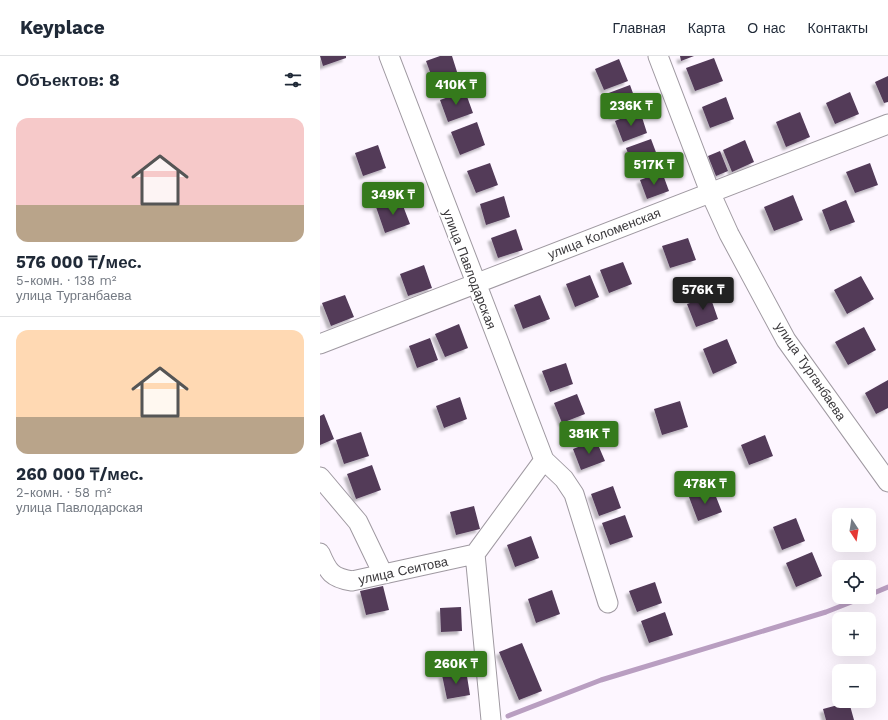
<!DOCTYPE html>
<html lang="ru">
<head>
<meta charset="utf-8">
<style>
	:root { --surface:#fff; --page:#f2f2f3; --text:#1f2937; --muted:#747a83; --line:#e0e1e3; --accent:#357a1c }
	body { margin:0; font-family:"Work Sans",sans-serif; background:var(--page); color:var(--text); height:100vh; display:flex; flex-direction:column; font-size:15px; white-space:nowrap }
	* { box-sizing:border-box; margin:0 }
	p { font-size:13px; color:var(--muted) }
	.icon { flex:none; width:22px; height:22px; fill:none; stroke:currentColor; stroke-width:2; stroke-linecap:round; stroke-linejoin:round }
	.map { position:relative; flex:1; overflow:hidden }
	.side { display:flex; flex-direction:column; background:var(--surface); width:320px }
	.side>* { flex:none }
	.needle { width:26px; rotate:168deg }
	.fabs { position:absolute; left:512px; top:452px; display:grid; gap:8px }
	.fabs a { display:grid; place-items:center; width:44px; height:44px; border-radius:8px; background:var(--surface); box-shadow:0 4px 16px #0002; font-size:20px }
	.price { position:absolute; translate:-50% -34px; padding:0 9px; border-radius:4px; background:var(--accent); color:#fff; font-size:13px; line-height:26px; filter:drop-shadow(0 1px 2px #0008) }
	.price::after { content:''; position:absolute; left:50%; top:24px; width:12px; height:9px; margin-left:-6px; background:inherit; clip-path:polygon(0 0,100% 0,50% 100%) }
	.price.current { background:#222; color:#fff }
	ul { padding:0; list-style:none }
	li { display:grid; align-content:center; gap:8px; height:212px; padding:0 16px }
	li+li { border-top:1px solid var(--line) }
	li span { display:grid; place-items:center; height:124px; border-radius:12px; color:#555 }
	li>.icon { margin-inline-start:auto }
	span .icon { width:72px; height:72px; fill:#fffc; stroke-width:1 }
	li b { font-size:17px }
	h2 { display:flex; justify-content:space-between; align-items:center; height:48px; padding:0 16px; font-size:17px }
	header { display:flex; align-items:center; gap:24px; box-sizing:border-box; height:56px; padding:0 20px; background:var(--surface); border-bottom:1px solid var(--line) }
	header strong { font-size:19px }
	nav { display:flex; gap:22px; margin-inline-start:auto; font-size:14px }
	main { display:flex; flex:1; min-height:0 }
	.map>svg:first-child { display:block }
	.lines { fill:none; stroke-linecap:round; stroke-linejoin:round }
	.stream { stroke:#b99ec1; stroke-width:5 }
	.building { fill:#523a59; filter:url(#shadow) }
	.street-casing { stroke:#9f99a1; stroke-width:21 }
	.street { stroke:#fff; stroke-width:19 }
	.labels { text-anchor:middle; stroke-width:4; stroke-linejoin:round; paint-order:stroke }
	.street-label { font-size:13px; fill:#39373a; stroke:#fff }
</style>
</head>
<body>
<header>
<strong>Keyplace</strong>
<nav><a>Главная</a><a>Карта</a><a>О нас</a><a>Контакты</a></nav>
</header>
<main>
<section class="side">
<h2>Объектов: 8<svg class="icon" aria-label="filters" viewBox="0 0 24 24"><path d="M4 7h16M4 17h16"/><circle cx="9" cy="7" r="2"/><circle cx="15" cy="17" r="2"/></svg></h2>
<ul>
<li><span style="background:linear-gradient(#f6c9c9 70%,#b9a48a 0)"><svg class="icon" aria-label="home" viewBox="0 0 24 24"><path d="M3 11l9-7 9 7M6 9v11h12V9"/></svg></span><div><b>576 000 ₸/мес.</b><p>5-комн. · 138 m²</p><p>улица Турганбаева</p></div></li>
<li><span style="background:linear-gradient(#ffd9b3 70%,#b9a48a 0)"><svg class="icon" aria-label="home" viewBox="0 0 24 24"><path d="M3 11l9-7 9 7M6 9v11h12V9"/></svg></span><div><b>260 000 ₸/мес.</b><p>2-комн. · 58 m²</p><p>улица Павлодарская</p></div></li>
</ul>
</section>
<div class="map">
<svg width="568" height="664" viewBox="0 0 568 664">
	<defs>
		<filter id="shadow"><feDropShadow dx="-3.5" dy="3.5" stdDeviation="1" flood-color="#0004"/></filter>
	</defs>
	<rect width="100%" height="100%" fill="#fdf6ff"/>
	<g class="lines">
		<path class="stream" d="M549,539L568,531
			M188,660L281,624L506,556L544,541"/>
	</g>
	<path class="building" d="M0,0H26V2L3,10Z
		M120,0H132L138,19L114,27L106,5Z
		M360,0H374L361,5Z
		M394,2L403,25L375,35L366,12Z
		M299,3L308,25L284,34L275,13Z
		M568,20V46L564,47L555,26Z
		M310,29L318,51L293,60L286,38Z
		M145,35L153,57L128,66L120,44Z
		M530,36L539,58L515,68L506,47Z
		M406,41L414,63L390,72L382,51Z
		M320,55L327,77L303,86L295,65Z
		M480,56L490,81L466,91L456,66Z
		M157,66L165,89L140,99L131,76Z
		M331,83L340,107L315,116L306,92Z
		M425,84L434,106L412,116L403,94Z
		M58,89L66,112L43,120L35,97Z
		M400,95L408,115L396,120L388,100Z
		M170,107L178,129L156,137L147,115Z
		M550,107L558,129L535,137L526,116Z
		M342,116L349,135L327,143L320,124Z
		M473,139L483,164L454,175L444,151Z
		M184,140L190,161L166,169L160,148Z
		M80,142L90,168L65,177L56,151Z
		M526,144L535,166L510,175L502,154Z
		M196,173L203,194L178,202L171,182Z
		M368,182L376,204L350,212L342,190Z
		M303,206L312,228L289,237L280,214Z
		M104,209L112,232L88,240L80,218Z
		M270,219L279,241L255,251L246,228Z
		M541,220L554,243L527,258L514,234Z
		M25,239L34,261L11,270L2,247Z
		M220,239L230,263L203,273L194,249Z
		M390,240L398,263L376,271L367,248Z
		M139,268L148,292L125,301L115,278Z
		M544,271L556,294L528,309L515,286Z
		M110,282L118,304L97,312L89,290Z
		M407,283L417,307L393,318L383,293Z
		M246,307L253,328L230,336L222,315Z
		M568,324V352L556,358L545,337Z
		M257,338L265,358L242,367L234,347Z
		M140,341L147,363L124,372L116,350Z
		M360,345L368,371L342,379L334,353Z
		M4,358L14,383L0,389V360Z
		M41,376L49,400L24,408L16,384Z
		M445,379L453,400L429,409L421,389Z
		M276,384L285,405L261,414L253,393Z
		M52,409L61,434L36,443L27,418Z
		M293,430L301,452L279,460L271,438Z
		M393,433L402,456L378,465L369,441Z
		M154,450L160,473L136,479L130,456Z
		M305,459L313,481L290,489L282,467Z
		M476,462L485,485L462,494L453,471Z
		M211,480L219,502L195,511L187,489Z
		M492,496L502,520L476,531L466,507Z
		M335,526L342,547L317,556L309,535Z
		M63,530L69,554L46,559L40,535Z
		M232,534L240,558L216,567L208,543Z
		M141,551L142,575L121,576L120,552Z
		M345,556L353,579L329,587L321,565Z
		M202,587L222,635L199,644L179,596Z
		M146,614L150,639L127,643L122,619Z
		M529,646L534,664H506L503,653Z"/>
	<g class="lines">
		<defs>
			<path id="street" d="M69,0L224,404L155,498L171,664
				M338,0L390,136L409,178L466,284L568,426
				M0,288L568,68
				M224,404L244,423L254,438L288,547
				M0,421L38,466L63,518
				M0,497C8,516 12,522 32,525L155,498"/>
		</defs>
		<use href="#street" class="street-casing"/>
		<use href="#street" class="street"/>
	</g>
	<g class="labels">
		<g class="street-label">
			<text transform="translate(284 177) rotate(-21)" y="5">улица Коломенская</text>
			<text transform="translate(150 213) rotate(69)" y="5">улица Павлодарская</text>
			<text transform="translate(491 315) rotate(56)" y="5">улица Турганбаева</text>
			<text transform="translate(83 514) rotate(-12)" y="5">улица Сеитова</text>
		</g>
	</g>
</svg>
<div class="fabs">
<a><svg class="needle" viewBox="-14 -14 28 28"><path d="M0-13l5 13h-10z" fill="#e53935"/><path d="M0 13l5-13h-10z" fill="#747a83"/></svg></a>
<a><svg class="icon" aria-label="locate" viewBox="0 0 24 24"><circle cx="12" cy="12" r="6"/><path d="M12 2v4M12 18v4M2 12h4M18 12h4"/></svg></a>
<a>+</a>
<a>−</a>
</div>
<b class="price" style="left:136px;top:50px">410K ₸</b>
<b class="price" style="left:311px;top:71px">236K ₸</b>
<b class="price" style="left:334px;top:130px">517K ₸</b>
<b class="price" style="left:73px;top:160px">349K ₸</b>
<b class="price current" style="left:383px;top:255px">576K ₸</b>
<b class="price" style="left:269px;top:399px">381K ₸</b>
<b class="price" style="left:385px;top:449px">478K ₸</b>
<b class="price" style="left:136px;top:629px">260K ₸</b>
</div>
</main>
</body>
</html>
